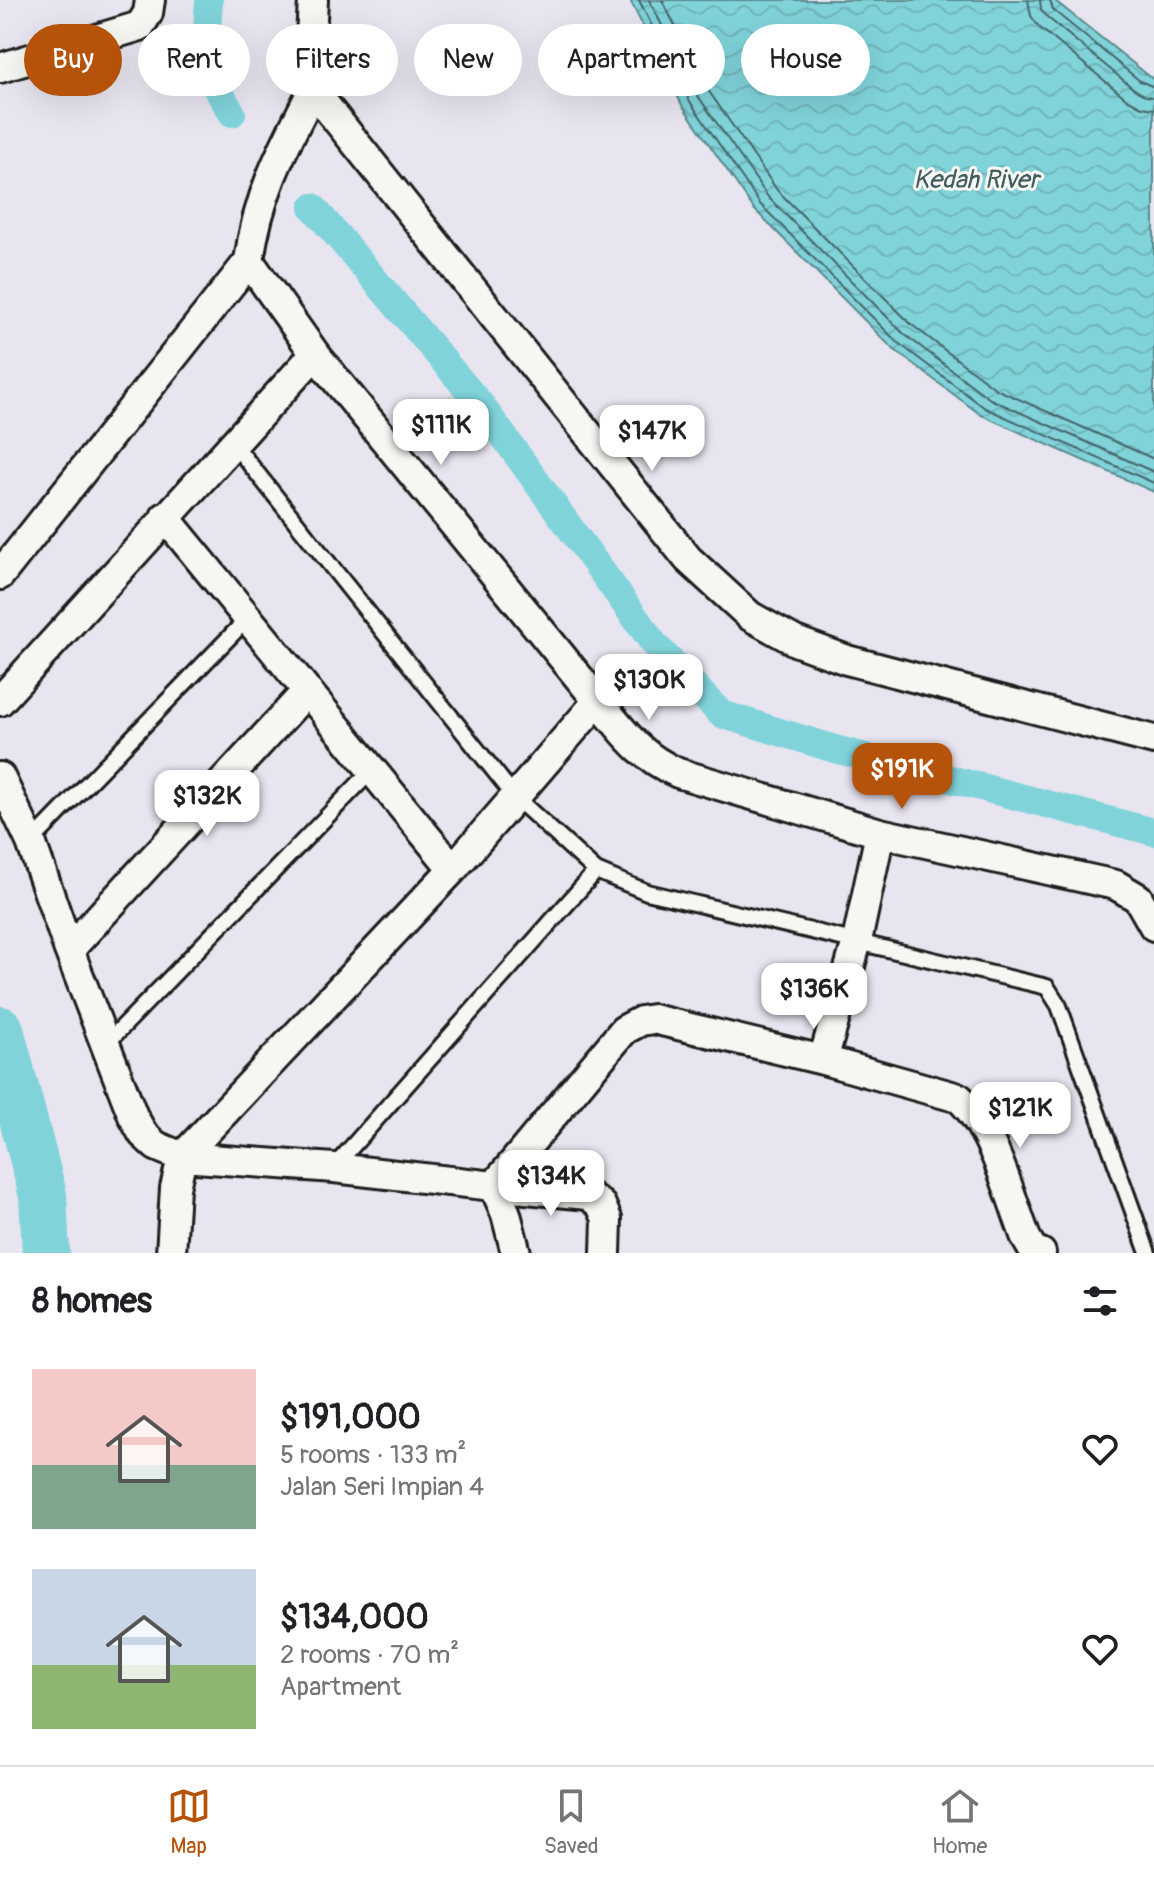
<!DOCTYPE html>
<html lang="en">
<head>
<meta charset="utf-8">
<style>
	:root { --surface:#fff; --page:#f2f2f2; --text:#202124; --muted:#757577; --line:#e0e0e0; --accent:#b45309 }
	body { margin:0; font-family:Pangolin,sans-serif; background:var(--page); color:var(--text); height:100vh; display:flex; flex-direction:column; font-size:30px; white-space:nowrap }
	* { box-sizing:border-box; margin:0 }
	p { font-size:26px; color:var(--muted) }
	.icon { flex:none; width:44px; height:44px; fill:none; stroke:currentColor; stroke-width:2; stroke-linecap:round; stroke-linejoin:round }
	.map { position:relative; height:1253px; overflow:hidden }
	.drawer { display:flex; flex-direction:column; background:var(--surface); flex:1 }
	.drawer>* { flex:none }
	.top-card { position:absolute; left:24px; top:24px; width:1106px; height:72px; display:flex; gap:16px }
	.price { position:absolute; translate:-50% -68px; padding:0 18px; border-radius:16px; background:#fff; color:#222; font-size:26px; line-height:52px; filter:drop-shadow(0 2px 4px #0008) }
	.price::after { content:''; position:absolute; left:50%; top:48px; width:24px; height:18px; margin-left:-12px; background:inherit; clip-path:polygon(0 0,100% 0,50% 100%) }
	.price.selected { background:var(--accent); color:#fff }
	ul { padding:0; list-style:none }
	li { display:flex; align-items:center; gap:24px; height:200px; padding:0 32px }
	li span { display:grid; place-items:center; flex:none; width:224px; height:160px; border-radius:0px; color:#555 }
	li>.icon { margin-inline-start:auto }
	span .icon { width:96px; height:96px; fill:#fffc; stroke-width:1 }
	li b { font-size:34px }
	h2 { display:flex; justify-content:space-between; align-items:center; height:96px; padding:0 32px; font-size:34px }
	.pill { padding:0 28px; border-radius:36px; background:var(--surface); box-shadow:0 8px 32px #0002; font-size:28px; line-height:72px }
	.pill.selected { background:var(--accent); color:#fff }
	.menu { display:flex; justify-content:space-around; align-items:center; height:112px; border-top:2px solid var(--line); background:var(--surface); font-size:22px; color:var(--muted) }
	.menu a { display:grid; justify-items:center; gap:4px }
	.menu .selected { color:var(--accent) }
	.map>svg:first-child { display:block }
	.water { fill:url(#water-waves); stroke:#598a8e; stroke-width:2 }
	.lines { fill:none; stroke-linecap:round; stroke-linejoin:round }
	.shore { stroke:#446568; stroke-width:2 }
	.canal { stroke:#81d3da; stroke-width:28 }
	.river { stroke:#81d3da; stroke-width:48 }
	.lane-casing { stroke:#1c1c1c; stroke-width:20 }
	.street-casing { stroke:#1c1c1c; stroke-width:34 }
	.lane { stroke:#f6f6f2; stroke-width:14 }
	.street { stroke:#f6f6f2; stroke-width:28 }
	.labels { text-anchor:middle; stroke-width:6; stroke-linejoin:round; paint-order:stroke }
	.water-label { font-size:26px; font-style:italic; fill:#3f5c5e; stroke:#f6f6f2 }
</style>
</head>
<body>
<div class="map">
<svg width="1154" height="1253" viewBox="0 0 1154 1253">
	<defs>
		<pattern id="water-waves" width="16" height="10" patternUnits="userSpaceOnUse" patternTransform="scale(2)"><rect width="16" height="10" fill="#81d3da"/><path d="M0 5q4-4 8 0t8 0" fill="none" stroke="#6fb5ba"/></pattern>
	</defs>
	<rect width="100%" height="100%" fill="#e8e5f0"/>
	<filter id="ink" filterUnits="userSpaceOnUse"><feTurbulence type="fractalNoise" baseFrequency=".0125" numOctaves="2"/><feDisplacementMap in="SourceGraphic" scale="16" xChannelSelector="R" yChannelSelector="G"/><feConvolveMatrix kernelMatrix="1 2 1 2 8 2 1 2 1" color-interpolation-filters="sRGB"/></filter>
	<g filter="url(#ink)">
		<path class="water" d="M630,0H1054L1154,80V492L981,415L892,348L754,209L682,105Z"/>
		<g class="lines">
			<path class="shore" d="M639,0L689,100L760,204L897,342L985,408L1154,483
				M649,0L698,96L768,197L904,334L990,399L1154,472
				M662,0L708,90L777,190L912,325L996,389L1154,459
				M1028,0L1031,16L1039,27L1127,99L1142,107L1154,109
				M1040,0L1041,9L1047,17L1134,89L1146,96L1154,97
				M1050,0L1053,10L1140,81L1154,87"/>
			<path class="canal" d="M209,0L206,45L211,79L232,113
				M313,207L481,405L655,645L721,714L835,749L1154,832"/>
			<path class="river" d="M0,1030L43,1195L46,1253"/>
			<defs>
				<path id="lane" d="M233,443L515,797L596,871L647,892L1047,987L1059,1006L1148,1253
					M31,842L248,618
					M106,1044L372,770
					M334,1167L596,871"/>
				<path id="street" d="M313,0L310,57L313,90L688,559L750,616L795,641L847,660L1154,740
					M0,68L140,26L148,13L150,0
					M249,261L315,354L598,701C625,733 638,755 678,773L880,833L1116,885L1138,898L1154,926
					M165,517L453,869
					M0,575L249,261C258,194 283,148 313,90
					M0,701L315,354
					M0,777L31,842L69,950L133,1116L143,1134L156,1146L182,1157L334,1168L494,1186L624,1030L641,1021L653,1019L823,1060L959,1098C994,1130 1009,1194 1026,1238L1033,1250L1041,1253
					M69,950L307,691
					M823,1060L857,941L880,833
					M182,1157L453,869L598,701
					M171,1253L175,1188L182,1157
					M516,1253L506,1214L494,1186L588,1195L601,1205L607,1219L606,1253"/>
			</defs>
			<use href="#lane" class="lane-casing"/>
			<use href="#street" class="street-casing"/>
			<use href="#lane" class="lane"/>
			<use href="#street" class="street"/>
		</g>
	</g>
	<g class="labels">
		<g class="water-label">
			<text x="976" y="188">Kedah River</text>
		</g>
	</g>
</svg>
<b class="price" style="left:441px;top:467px">$111K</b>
<b class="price" style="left:652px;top:473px">$147K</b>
<b class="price" style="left:649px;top:722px">$130K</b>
<b class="price selected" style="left:902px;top:811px">$191K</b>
<b class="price" style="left:207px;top:838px">$132K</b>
<b class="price" style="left:814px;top:1031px">$136K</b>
<b class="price" style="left:1020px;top:1150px">$121K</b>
<b class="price" style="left:551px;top:1218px">$134K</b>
<div class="top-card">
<a class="pill selected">Buy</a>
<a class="pill">Rent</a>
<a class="pill">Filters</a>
<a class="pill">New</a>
<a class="pill">Apartment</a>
<a class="pill">House</a>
</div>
</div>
<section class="drawer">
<h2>8 homes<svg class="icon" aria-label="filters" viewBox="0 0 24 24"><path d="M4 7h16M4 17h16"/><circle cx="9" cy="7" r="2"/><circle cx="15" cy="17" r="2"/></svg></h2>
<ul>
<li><span style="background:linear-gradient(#f6c9c9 60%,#7fa58c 0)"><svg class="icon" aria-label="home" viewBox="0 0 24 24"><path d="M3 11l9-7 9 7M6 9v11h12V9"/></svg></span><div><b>$191,000</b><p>5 rooms · 133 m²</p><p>Jalan Seri Impian 4</p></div><svg class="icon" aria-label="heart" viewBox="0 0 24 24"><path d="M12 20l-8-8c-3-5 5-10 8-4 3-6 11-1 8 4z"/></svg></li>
<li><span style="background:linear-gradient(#c9d6e8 60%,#8fb573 0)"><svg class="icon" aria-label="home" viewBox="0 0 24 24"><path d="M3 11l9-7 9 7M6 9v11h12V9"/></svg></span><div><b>$134,000</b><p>2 rooms · 70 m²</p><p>Apartment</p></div><svg class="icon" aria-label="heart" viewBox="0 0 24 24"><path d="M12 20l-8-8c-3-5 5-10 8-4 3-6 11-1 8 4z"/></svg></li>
</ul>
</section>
<nav class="menu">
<a class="selected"><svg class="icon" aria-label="map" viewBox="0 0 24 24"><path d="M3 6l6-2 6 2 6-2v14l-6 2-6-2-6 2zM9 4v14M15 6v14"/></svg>Map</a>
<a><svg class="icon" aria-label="saved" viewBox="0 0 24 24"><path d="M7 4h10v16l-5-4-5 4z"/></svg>Saved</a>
<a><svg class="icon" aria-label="home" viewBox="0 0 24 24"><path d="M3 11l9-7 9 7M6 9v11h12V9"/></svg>Home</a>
</nav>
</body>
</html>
